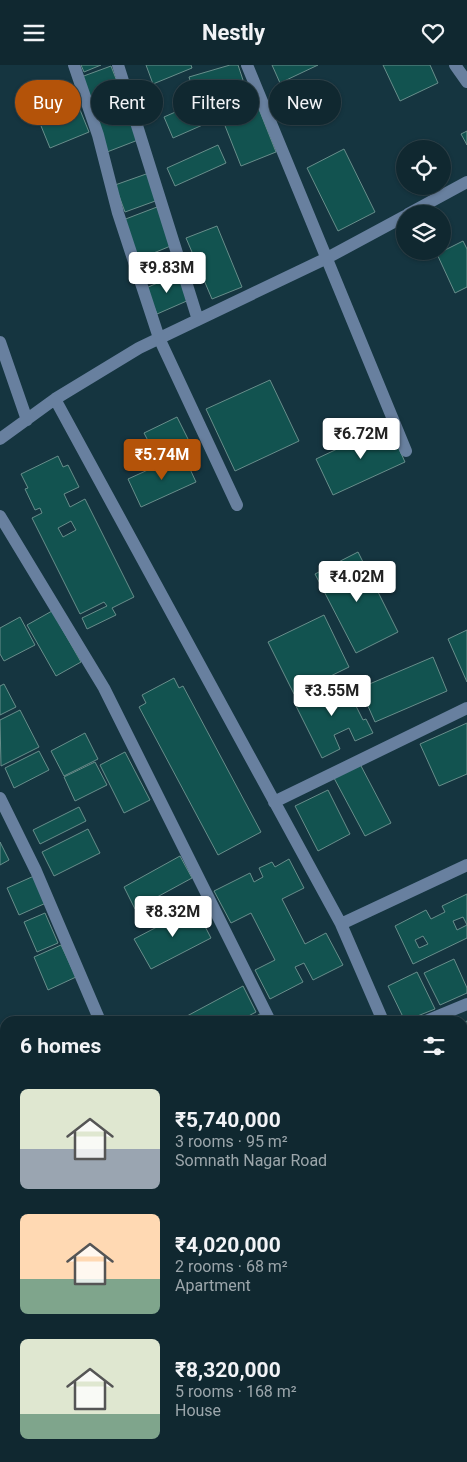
<!DOCTYPE html>
<html lang="en">
<head>
<meta charset="utf-8">
<style>
	:root { --surface:#102830; --page:#1e343c; --text:#f1f3f6; --muted:#9ca6ab; --line:#30444c; --accent:#b45309 }
	body { margin:0; font-family:Roboto,sans-serif; background:var(--page); color:var(--text); height:100vh; display:flex; flex-direction:column; font-size:19px; white-space:nowrap }
	* { box-sizing:border-box; margin:0 }
	p { font-size:16px; color:var(--muted) }
	.icon { flex:none; width:28px; height:28px; fill:none; stroke:currentColor; stroke-width:2; stroke-linecap:round; stroke-linejoin:round }
	.map { position:relative; flex:1; overflow:hidden }
	.panel { position:absolute; left:0px; top:951px; width:468px; height:446px; display:flex; flex-direction:column; background:var(--surface); border-radius:15px 15px 0 0; box-shadow:0 1px 4px #0004,0 0 0 1px var(--line) }
	.panel>* { flex:none }
	.guide { position:absolute; left:15px; top:15px; width:438px; height:45px; display:flex; gap:10px }
	.controls { position:absolute; left:396px; top:75px; display:grid; gap:10px }
	.controls a { display:grid; place-items:center; width:55px; height:55px; border-radius:50%; background:var(--surface); box-shadow:0 1px 4px #0004,0 0 0 1px var(--line); font-size:25px }
	.price { position:absolute; translate:-50% -42px; padding:0 11px; border-radius:5px; background:#fff; color:#222; font-size:16px; line-height:32px; filter:drop-shadow(0 1px 2px #0008) }
	.price::after { content:''; position:absolute; left:50%; top:30px; width:15px; height:11px; margin-left:-8px; background:inherit; clip-path:polygon(0 0,100% 0,50% 100%) }
	.price.active { background:var(--accent); color:#fff }
	ul { padding:0; list-style:none }
	li { display:flex; align-items:center; gap:15px; height:125px; padding:0 20px }
	li span { display:grid; place-items:center; flex:none; width:140px; height:100px; border-radius:8px; color:#555 }
	li>.icon { margin-inline-start:auto }
	span .icon { width:60px; height:60px; fill:#fffc; stroke-width:1 }
	li b { font-size:21px }
	h2 { display:flex; justify-content:space-between; align-items:center; height:60px; padding:0 20px; font-size:21px }
	.chip { padding:0 18px; border-radius:22px; background:var(--surface); box-shadow:0 1px 4px #0004,0 0 0 1px var(--line); font-size:18px; line-height:45px }
	.chip.active { background:var(--accent); color:#fff }
	header { display:flex; justify-content:space-between; align-items:center; height:65px; padding:0 20px; background:var(--surface); font-size:22px; font-weight:700 }
	.map>svg:first-child { display:block }
	.building { fill:#125350; stroke:#688e8b; fill-rule:evenodd }
	.lines { fill:none; stroke-linecap:round; stroke-linejoin:round }
	.minor { stroke:#68809f; stroke-width:12 }
</style>
</head>
<body>
<header><svg class="icon" aria-label="menu" viewBox="0 0 24 24"><path d="M4 6h16M4 12h16M4 18h16"/></svg>Nestly<svg class="icon" aria-label="heart" viewBox="0 0 24 24"><path d="M12 20l-8-8c-3-5 5-10 8-4 3-6 11-1 8 4z"/></svg></header>
<div class="map">
<svg width="467" height="1397" viewBox="0 0 467 1397">
	<rect width="100%" height="100%" fill="#153540"/>
	<path class="building" d="M81,0H101L84,7Z
		M146,0H191L192,3L153,19Z
		M230,0H238L243,15L194,30L189,12Z
		M272,0H318L280,18Z
		M383,0H430L438,18L400,36Z
		M111,1L124,34L94,45L81,12Z
		M251,24L276,87L241,101L216,38Z
		M205,34L214,55L173,73L164,52Z
		M76,35L89,67L50,83L37,51Z
		M126,41L138,75L107,87L94,53Z
		M467,66V80L461,69Z
		M218,80L226,98L175,121L167,103Z
		M344,84L375,147L338,166L307,103Z
		M149,108L158,135L125,147L115,120Z
		M157,142L173,180L139,194L123,155Z
		M217,161L242,222L212,234L186,173Z
		M463,176L467,184V222L455,228L437,189Z
		M178,209L189,235L157,249L146,223Z
		M270,315L299,376L235,406L206,344Z
		M177,352L191,380L159,397L144,368Z
		M388,360L405,397L333,430L316,394Z
		M183,389L196,417L141,442L128,414Z
		M58,391L63,402L68,400L79,422L64,429L70,442L85,434L134,532L112,543L116,550L87,564L82,553L107,541L104,537L80,549L32,453L42,448L40,443L35,445L25,424L28,423L21,409ZM71,456L76,465L63,472L58,463Z
		M358,487L398,567L356,588L315,509Z
		M52,546L81,597L56,611L27,560Z
		M324,550L349,602L294,629L268,577Z
		M20,552L35,580L4,596L0,589V563Z
		M467,565V617L448,574Z
		M433,592L447,626L375,657L360,623Z
		M347,611L355,627L350,629L363,655L366,654L373,668L355,676L349,663L334,670L340,684L322,693L294,637L316,626L321,635L331,630L327,621Z
		M174,613L179,623L183,621L261,767L218,790L139,642L146,638L142,630Z
		M4,619L16,642L0,650V621Z
		M20,645L39,682L1,701L0,655Z
		M467,658V709L439,721L420,679Z
		M85,668L98,694L64,711L51,686Z
		M39,686L49,705L14,723L5,703Z
		M125,687L150,735L124,748L100,700Z
		M95,697L107,720L75,736L64,712Z
		M360,699L391,758L365,771L334,713Z
		M328,725L350,769L318,786L295,741Z
		M79,742L86,756L40,779L33,765Z
		M88,764L100,788L54,811L42,787Z
		M0,777L9,795L0,800Z
		M180,791L192,813L135,844L124,822Z
		M289,794L304,823L282,834L305,879L326,868L343,900L313,915L304,898L295,902L303,917L270,934L255,905L275,895L251,848L231,858L214,826L250,808L254,817L263,812L259,803L272,797L275,802Z
		M34,811L46,838L19,850L7,823Z
		M467,829V860L463,852L453,856L457,865L467,860V873L413,899L395,861L426,845L431,854L445,847L442,841ZM423,871L428,879L419,883L415,875Z
		M195,842L211,873L151,904L134,874Z
		M45,848L58,878L37,887L24,857Z
		M61,880L76,912L48,925L34,892Z
		M454,894L467,923V928L440,940L424,908Z
		M417,907L435,944L405,956L388,921Z
		M243,921L256,947L239,956H189L187,951Z
		M260,949L263,956H247Z
		M467,956V970L462,961V958Z
		M467,1053V1089L462,1081V1056Z
		M462,1172L467,1179V1200L462,1202Z
		M467,1250V1276L462,1266V1253Z
		M462,1291L467,1301V1305L462,1307Z
		M467,1316V1347L462,1336V1318Z
		M331,1392H350L351,1397H320Z
		M371,1392H412L414,1397H359Z"/>
	<g class="lines">
		<path class="minor" d="M74,0L98,70L118,148L159,273L237,440
			M118,0L198,255
			M247,0L406,386
			M455,0L467,17
			M408,149L467,117
			M0,277L27,355
			M55,334L341,859L383,956
			M0,374L55,334L139,283L327,193L405,151
			M0,451L104,623L270,956
			M0,733L36,806L100,956
			M274,737L467,643
			M341,859L467,800
			M426,956L467,939
			M0,981L5,991
			M462,1029L467,1027
			M0,1045L5,1043
			M462,1125L467,1123
			M0,1265L5,1277
			M462,1312L467,1310
			M0,1384L5,1383
			M28,1392L31,1397
			M272,1392L273,1397
			M43,1397L46,1392"/>
	</g>
</svg>
<div class="controls">
<a><svg class="icon" aria-label="locate" viewBox="0 0 24 24"><circle cx="12" cy="12" r="6"/><path d="M12 2v4M12 18v4M2 12h4M18 12h4"/></svg></a>
<a><svg class="icon" aria-label="layers" viewBox="0 0 24 24"><path d="M12 4l9 5-9 5-9-5zM3 14l9 5 9-5"/></svg></a>
</div>
<b class="price" style="left:167px;top:229px">₹9.83M</b>
<b class="price" style="left:361px;top:395px">₹6.72M</b>
<b class="price active" style="left:162px;top:416px">₹5.74M</b>
<b class="price" style="left:357px;top:538px">₹4.02M</b>
<b class="price" style="left:332px;top:652px">₹3.55M</b>
<b class="price" style="left:173px;top:873px">₹8.32M</b>
<div class="guide">
<a class="chip active">Buy</a>
<a class="chip">Rent</a>
<a class="chip">Filters</a>
<a class="chip">New</a>
</div>
<section class="panel">
<h2>6 homes<svg class="icon" aria-label="filters" viewBox="0 0 24 24"><path d="M4 7h16M4 17h16"/><circle cx="9" cy="7" r="2"/><circle cx="15" cy="17" r="2"/></svg></h2>
<ul>
<li><span style="background:linear-gradient(#dfe7d0 60%,#9aa5b1 0)"><svg class="icon" aria-label="home" viewBox="0 0 24 24"><path d="M3 11l9-7 9 7M6 9v11h12V9"/></svg></span><div><b>₹5,740,000</b><p>3 rooms · 95 m²</p><p>Somnath Nagar Road</p></div></li>
<li><span style="background:linear-gradient(#ffd9b3 65%,#7fa58c 0)"><svg class="icon" aria-label="home" viewBox="0 0 24 24"><path d="M3 11l9-7 9 7M6 9v11h12V9"/></svg></span><div><b>₹4,020,000</b><p>2 rooms · 68 m²</p><p>Apartment</p></div></li>
<li><span style="background:linear-gradient(#dfe7d0 75%,#7fa58c 0)"><svg class="icon" aria-label="home" viewBox="0 0 24 24"><path d="M3 11l9-7 9 7M6 9v11h12V9"/></svg></span><div><b>₹8,320,000</b><p>5 rooms · 168 m²</p><p>House</p></div></li>
</ul>
</section>
</div>
</body>
</html>
